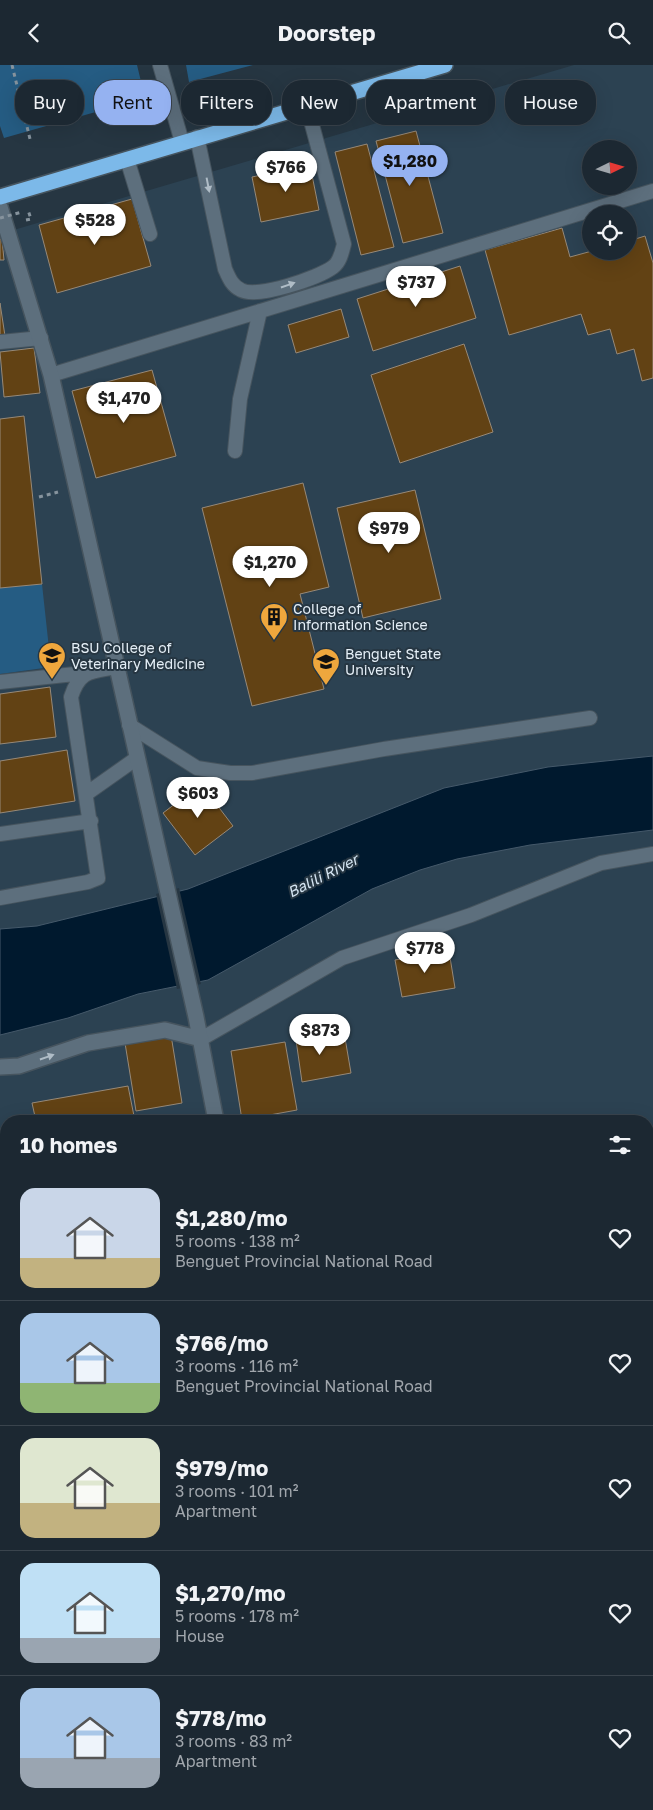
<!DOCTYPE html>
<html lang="en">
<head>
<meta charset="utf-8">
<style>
	:root { --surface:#1c2832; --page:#25303a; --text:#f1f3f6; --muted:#a0a6ac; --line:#3a444d; --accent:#95b2f1 }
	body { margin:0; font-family:"Golos Text",sans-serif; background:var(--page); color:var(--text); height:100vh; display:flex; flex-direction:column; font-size:19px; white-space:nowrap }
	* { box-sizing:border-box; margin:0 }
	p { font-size:16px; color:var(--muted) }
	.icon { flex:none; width:28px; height:28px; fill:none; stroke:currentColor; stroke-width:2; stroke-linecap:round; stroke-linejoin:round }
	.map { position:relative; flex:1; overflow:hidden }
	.side { position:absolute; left:0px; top:1050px; width:654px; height:695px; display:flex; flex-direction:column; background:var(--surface); border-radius:20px 20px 0 0; box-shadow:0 5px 20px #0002,0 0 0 1px var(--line) }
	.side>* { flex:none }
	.top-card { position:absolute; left:15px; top:15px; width:624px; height:45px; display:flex; gap:10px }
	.needle { width:32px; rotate:85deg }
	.controls { position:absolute; left:582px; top:75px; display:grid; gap:10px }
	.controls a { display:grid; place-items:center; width:55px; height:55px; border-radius:50%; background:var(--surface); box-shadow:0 5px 20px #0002,0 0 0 1px var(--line); font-size:25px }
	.price { position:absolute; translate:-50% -42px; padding:0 11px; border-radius:18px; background:#fff; color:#222; font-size:16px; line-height:32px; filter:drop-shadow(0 1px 2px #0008) }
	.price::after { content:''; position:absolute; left:50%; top:30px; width:15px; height:11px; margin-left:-8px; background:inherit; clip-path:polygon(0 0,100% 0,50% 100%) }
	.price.selected { background:var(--accent); color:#111 }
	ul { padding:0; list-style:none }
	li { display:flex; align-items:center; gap:15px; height:125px; padding:0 20px }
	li+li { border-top:1px solid var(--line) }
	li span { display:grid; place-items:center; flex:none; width:140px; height:100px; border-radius:15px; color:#555 }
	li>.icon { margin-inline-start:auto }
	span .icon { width:60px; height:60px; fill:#fffc; stroke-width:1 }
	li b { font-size:21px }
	h2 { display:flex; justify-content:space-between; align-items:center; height:60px; padding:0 20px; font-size:21px }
	.chip { padding:0 18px; border-radius:20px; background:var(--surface); box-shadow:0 5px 20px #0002,0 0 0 1px var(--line); font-size:18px; line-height:45px }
	.chip.selected { background:var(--accent); color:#111 }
	header { display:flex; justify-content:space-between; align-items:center; height:65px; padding:0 20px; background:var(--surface); font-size:22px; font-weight:700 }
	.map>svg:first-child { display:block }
	.built { fill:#2c4252; fill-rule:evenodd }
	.green { fill:#255c83 }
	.water { fill:#00192e; stroke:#45596a }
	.pier { fill:#263642 }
	.building { fill:#624214; stroke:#978978 }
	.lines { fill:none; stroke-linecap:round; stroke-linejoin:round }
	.lane-casing { stroke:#46545e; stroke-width:16 }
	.street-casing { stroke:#46545e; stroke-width:18 }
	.highway-casing { stroke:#46545e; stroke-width:18 }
	.path { stroke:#86939d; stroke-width:3; stroke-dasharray:4 4; stroke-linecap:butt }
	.lane { stroke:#5d6f7d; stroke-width:14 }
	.street { stroke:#5d6f7d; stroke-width:15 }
	.highway { stroke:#7cb9e9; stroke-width:15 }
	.path-bridge { stroke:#86939d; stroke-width:3; stroke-dasharray:4 4; stroke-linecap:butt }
	.oneway { fill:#afbcc6 }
	.labels { text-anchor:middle; stroke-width:4; stroke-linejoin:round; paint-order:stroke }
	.poi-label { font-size:14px; fill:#e5eff7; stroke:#263642; text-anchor:start }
	.water-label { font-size:15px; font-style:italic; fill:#d5e5f2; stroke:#263642 }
</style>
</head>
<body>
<header><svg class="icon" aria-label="back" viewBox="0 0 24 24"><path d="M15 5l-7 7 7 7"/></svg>Doorstep<svg class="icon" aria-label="search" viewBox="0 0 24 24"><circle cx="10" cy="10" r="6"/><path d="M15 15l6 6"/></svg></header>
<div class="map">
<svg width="653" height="1745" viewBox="0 0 653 1745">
	<rect width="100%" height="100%" fill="#263642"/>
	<path class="built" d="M574,0H653V1745H143L139,1739H648V1056H6V1565L0,1556V169ZM591,84H629V121H591ZM591,149H629V186H591Z"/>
	<path class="green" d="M0,0H137L145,33L4,73L0,61Z
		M186,0H253L189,17Z
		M42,519L51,602L0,609V523Z"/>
	<path class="water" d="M653,691V765L530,780L457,794L420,805L372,824L208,915L138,929L68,953L0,970V864L37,861L188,824L444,723L548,702Z"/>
	<path class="pier" d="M179,823L201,919L177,924L156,829Z"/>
	<path class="building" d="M416,66L443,168L403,178L376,76Z
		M367,79L394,182L361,190L335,87Z
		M310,100L319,145L261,157L252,112Z
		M132,134L151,201L57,228L39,160Z
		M562,163L570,192L592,186H629V176L645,171L653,198V313L642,316L634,284L617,289L610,264L588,270L581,249L509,270L485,185Z
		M0,174H2L4,195H0Z
		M460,201L476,253L373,286L357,234Z
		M0,238L5,271H0Z
		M341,244L349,272L296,288L288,260Z
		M464,279L493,367L400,398L371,310Z
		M34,283L40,328L4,332L0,287Z
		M152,305L176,391L96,413L72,326Z
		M24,351L42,519L0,523V354Z
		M303,418L329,522L300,529L324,624L252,641L202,443Z
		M415,425L441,534L363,553L337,443Z
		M50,622L56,672L0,679V629Z
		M67,685L75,736L0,748V696Z
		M201,719L233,761L195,790L163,748Z
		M449,886L455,923L402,932L395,895Z
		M312,958L317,981L345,973L351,1008L302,1017L294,961Z
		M171,970L182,1038L136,1046L125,978Z
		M285,977L297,1045L242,1055L231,986Z
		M128,1021L135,1056H36L32,1038Z
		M6,1174V1229L0,1230V1175Z
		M6,1652V1684L0,1689V1656Z
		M30,1739H79L71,1745H35Z"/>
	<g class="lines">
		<defs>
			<path id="lane" d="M160,0L182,77
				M197,72L225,204C229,213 232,221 241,225C257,234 318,213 333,202C340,197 342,187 344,179L307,41
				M127,94L150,169
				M0,277L41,273
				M51,310L653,126
				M235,386L240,334L260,246
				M0,617L84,608
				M129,660L197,703L230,708H252L384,684L590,653
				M86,729L137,693
				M0,769L91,756
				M0,833L88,817L98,813L71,632C80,604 92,607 117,602
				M201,974L342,893L471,850L601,798L653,789
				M648,1421L653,1420"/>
			<path id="street" d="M0,142L51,310L196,952L216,1056
				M0,1002L19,1001L88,978L165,965L201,974
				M0,1494L6,1493
				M0,1595L6,1604
				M102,1739L108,1745
				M345,1739L346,1745"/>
			<path id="highway" d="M0,132L445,0"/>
		</defs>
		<use href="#lane" class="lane-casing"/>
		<use href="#street" class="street-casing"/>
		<use href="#highway" class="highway-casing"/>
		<path class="path" d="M12,0L30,74
			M26,155L31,154L28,145
			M39,432L58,427"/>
		<use href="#lane" class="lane"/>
		<use href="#street" class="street"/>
		<use href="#highway" class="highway"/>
		<path class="path-bridge" d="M0,153L22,147"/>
	</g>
	<defs><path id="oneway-solid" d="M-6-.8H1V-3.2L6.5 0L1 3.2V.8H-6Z" transform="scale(1.25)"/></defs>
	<g class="oneway">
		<use href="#oneway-solid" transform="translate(208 120) rotate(79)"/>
		<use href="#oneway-solid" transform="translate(288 220) rotate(-19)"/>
		<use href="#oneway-solid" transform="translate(47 992) rotate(-19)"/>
	</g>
	<defs>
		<symbol id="building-pin" viewBox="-11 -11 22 30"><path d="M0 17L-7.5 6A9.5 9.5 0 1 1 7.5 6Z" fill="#efa73d" stroke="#263642"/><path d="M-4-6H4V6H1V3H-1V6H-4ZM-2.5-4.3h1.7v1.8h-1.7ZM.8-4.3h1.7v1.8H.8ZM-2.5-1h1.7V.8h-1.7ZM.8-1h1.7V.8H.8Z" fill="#111"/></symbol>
		<symbol id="university-pin" viewBox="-11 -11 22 30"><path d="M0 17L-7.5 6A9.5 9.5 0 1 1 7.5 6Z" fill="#efa73d" stroke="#263642"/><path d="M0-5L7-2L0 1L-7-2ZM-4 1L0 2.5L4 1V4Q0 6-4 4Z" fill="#111"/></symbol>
	</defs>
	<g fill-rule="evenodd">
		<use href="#building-pin" x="258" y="536" width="32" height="43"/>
		<use href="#university-pin" x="36" y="575" width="32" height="43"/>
		<use href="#university-pin" x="310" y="581" width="32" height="43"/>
	</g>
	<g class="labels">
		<g class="poi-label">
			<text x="293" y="549">College of<tspan x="293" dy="16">Information Science</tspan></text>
			<text x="71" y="588">BSU College of<tspan x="71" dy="16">Veterinary Medicine</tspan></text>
			<text x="345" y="594">Benguet State<tspan x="345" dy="16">University</tspan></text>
		</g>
		<g class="water-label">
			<text transform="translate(323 811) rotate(-27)" y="5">Balili River</text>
		</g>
	</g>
</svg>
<div class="controls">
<a><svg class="needle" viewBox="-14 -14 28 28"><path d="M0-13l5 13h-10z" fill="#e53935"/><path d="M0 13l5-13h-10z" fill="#a0a6ac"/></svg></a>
<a><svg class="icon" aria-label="locate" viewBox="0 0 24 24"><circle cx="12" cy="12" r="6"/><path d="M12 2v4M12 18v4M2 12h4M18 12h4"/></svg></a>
</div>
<b class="price selected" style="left:410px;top:122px">$1,280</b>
<b class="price" style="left:286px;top:128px">$766</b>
<b class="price" style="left:95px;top:181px">$528</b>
<b class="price" style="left:416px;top:243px">$737</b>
<b class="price" style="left:124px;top:359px">$1,470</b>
<b class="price" style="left:389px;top:489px">$979</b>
<b class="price" style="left:270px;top:523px">$1,270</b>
<b class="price" style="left:198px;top:754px">$603</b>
<b class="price" style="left:425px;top:909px">$778</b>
<b class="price" style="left:320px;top:991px">$873</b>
<div class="top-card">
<a class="chip">Buy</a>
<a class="chip selected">Rent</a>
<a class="chip">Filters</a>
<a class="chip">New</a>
<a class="chip">Apartment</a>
<a class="chip">House</a>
</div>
<section class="side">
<h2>10 homes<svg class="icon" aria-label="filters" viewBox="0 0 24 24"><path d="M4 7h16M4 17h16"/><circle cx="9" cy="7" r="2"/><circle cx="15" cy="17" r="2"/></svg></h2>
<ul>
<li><span style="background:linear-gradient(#c9d6e8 70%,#c2b280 0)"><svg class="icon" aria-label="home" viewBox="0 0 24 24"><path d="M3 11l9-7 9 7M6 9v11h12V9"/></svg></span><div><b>$1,280/mo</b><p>5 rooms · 138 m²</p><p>Benguet Provincial National Road</p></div><svg class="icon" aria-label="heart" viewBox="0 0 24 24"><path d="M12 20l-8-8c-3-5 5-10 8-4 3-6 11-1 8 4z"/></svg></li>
<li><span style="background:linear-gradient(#a9c7e8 70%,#8fb573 0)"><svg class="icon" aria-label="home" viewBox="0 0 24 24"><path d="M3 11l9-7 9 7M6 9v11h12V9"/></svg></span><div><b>$766/mo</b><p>3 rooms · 116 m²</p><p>Benguet Provincial National Road</p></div><svg class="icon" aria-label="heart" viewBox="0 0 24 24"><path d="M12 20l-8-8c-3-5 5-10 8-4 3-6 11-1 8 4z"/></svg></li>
<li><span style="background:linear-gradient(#dfe7d0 65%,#c2b280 0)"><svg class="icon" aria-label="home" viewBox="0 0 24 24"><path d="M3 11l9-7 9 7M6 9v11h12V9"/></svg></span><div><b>$979/mo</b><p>3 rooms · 101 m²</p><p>Apartment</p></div><svg class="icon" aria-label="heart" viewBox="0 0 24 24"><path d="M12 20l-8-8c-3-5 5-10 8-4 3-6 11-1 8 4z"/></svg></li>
<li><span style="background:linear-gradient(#bfe0f5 75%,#9aa5b1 0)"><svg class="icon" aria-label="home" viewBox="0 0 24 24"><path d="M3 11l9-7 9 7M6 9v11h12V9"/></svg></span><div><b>$1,270/mo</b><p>5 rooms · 178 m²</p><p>House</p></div><svg class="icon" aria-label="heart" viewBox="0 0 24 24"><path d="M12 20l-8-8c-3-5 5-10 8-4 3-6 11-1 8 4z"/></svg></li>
<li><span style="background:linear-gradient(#a9c7e8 70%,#9aa5b1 0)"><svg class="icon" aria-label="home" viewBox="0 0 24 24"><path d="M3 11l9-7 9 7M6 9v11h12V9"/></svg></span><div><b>$778/mo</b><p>3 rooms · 83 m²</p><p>Apartment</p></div><svg class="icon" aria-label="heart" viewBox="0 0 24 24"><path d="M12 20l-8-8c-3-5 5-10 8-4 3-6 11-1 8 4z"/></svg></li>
</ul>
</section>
</div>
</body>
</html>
